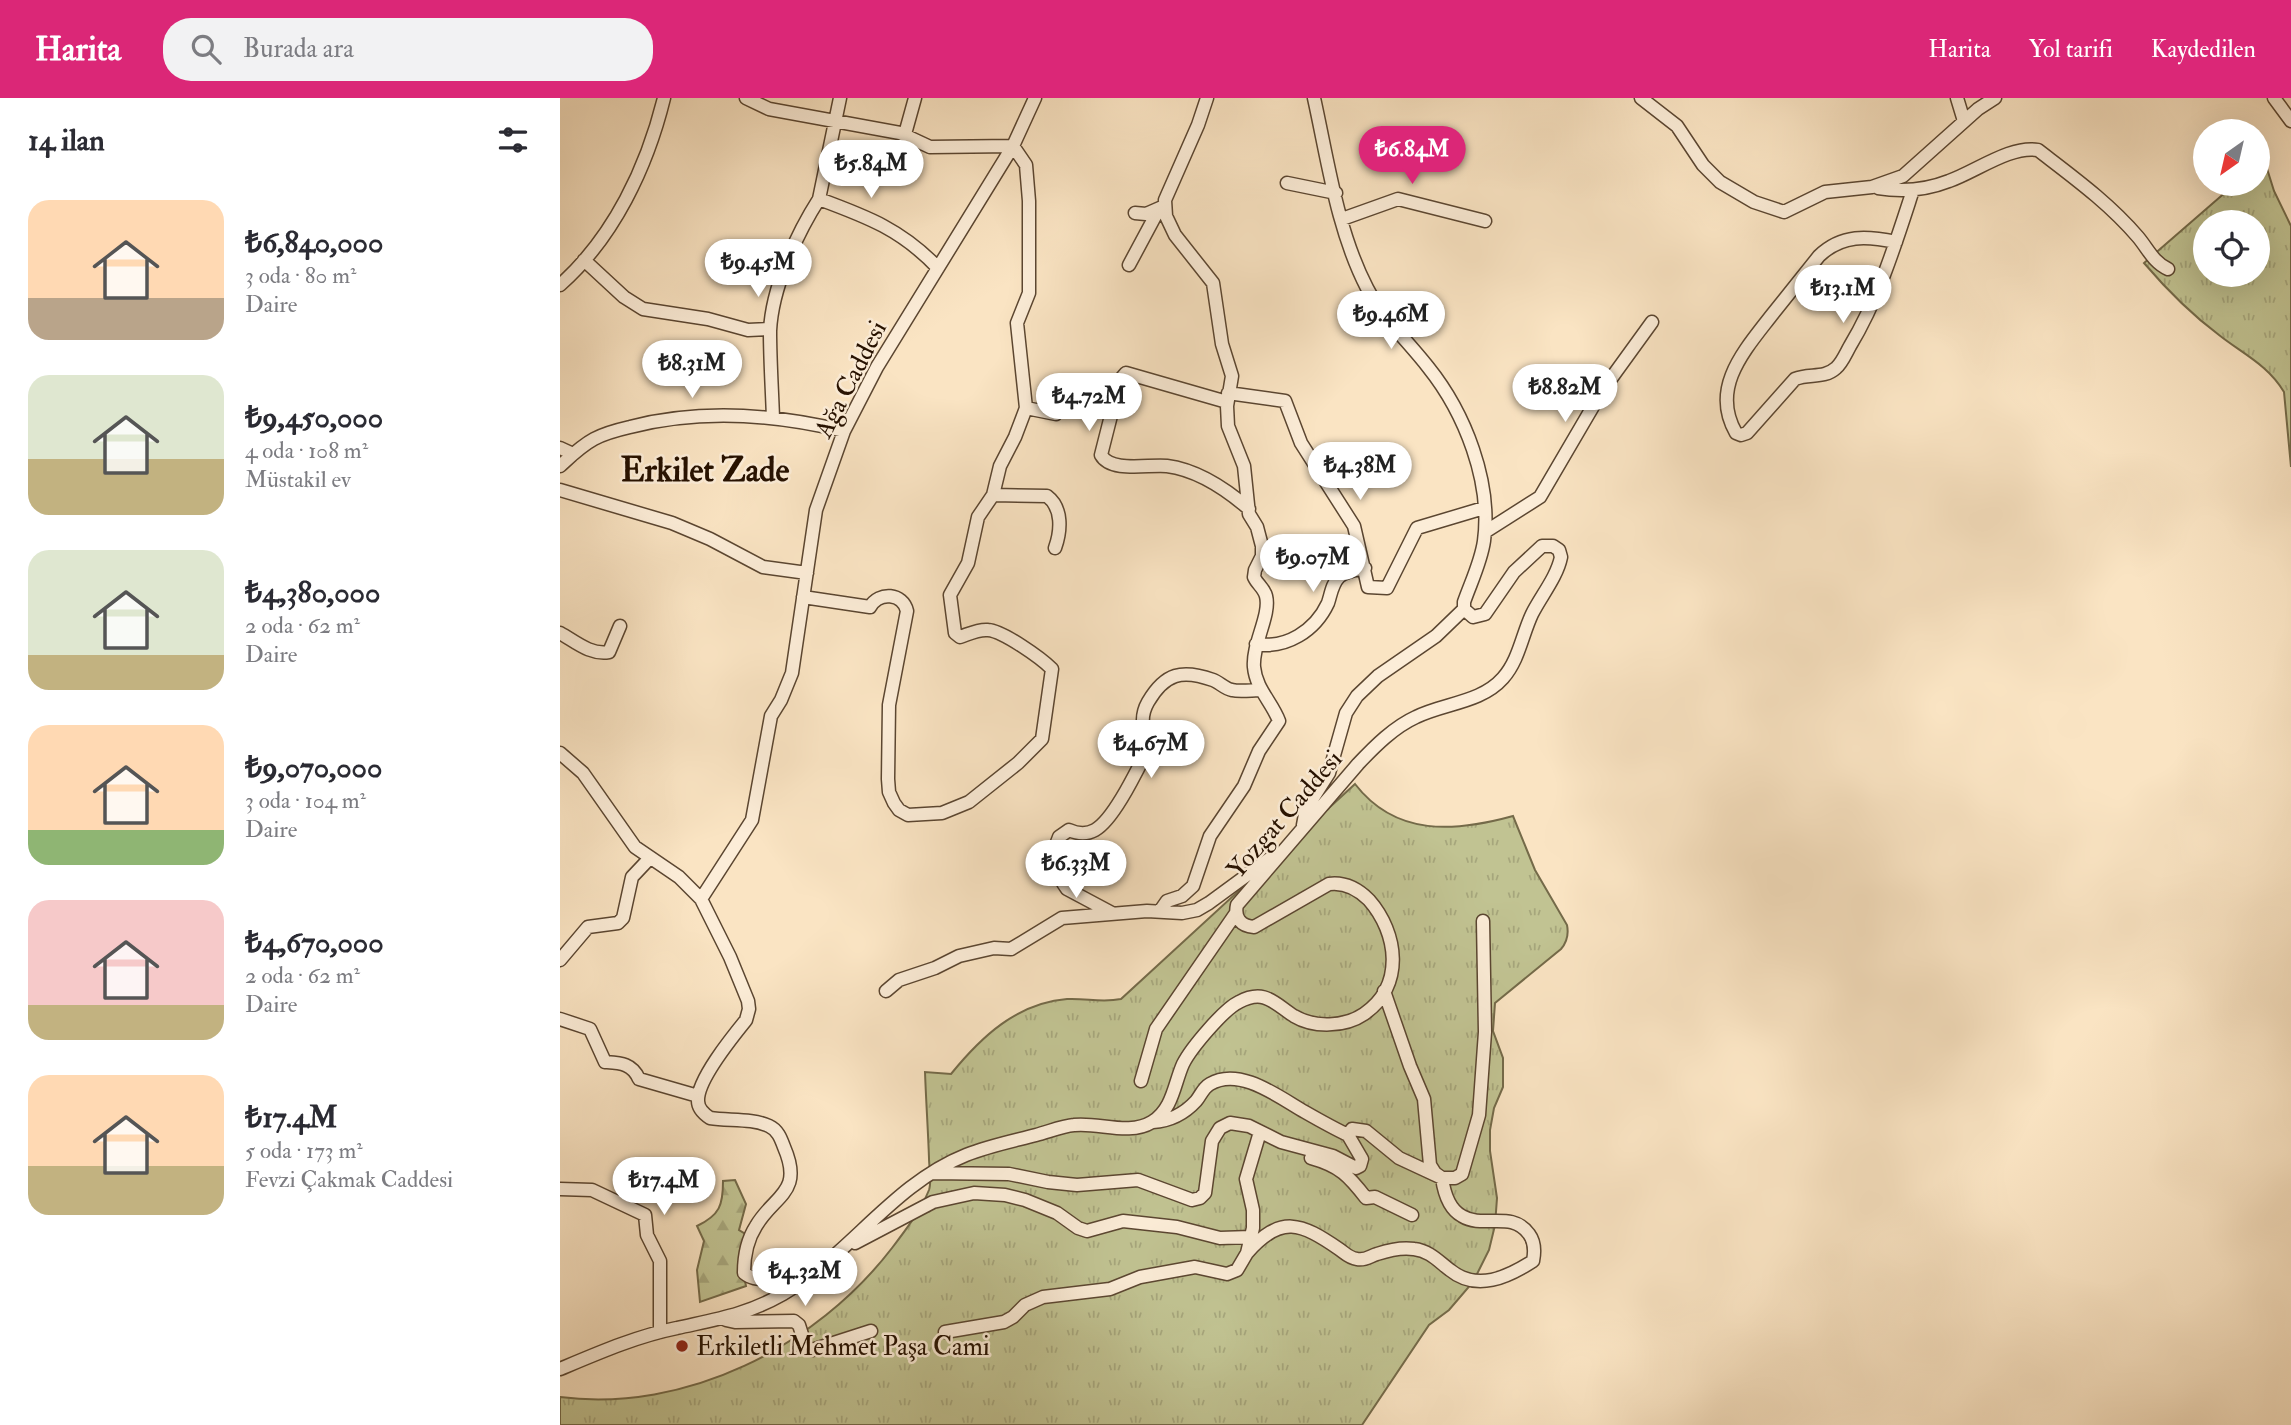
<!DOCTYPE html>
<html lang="tr">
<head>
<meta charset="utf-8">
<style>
	:root { --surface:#fff; --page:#f2f2f3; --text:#2b2b33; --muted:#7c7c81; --accent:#db2777 }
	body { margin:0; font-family:"IM FELL Double Pica",serif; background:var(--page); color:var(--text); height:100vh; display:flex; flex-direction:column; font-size:26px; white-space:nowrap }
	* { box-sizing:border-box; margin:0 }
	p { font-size:23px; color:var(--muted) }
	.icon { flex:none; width:38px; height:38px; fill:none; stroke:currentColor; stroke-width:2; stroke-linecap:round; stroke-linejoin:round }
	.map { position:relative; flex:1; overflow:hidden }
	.side { display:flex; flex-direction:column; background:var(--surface); width:560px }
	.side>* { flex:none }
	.needle { width:46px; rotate:214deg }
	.buttons { position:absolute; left:1633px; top:21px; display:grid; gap:14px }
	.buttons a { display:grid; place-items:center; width:77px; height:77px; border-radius:50%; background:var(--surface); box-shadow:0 7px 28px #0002; font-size:35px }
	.price { position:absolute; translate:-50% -60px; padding:0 16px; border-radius:24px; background:#fff; color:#222; font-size:23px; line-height:46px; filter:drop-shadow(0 2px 4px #0008) }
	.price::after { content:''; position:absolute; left:50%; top:42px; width:21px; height:16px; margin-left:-10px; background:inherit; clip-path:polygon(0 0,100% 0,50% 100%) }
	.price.on { background:var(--accent); color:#fff }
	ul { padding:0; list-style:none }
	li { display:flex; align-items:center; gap:21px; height:175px; padding:0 28px }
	li span { display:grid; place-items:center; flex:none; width:196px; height:140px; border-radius:21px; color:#555 }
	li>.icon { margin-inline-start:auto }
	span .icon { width:84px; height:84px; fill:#fffc; stroke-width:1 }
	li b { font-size:30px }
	h2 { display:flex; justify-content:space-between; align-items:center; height:84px; padding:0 28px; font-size:30px }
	header { display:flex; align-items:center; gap:42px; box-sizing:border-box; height:98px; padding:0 35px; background:var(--accent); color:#fff }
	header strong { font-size:33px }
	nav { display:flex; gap:38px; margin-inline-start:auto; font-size:24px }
	.search { width:490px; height:63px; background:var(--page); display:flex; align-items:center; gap:18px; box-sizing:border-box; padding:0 24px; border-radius:28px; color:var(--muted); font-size:26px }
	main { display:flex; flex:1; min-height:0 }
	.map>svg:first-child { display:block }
	.grass { fill:url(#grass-tufts); stroke:#746a49; stroke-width:2; fill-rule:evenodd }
	.forest { fill:url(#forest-firs); stroke:#746a49; stroke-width:2 }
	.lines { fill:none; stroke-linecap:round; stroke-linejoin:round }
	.minor-casing { stroke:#5b4631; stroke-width:15 }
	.minor { stroke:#fcedd8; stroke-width:12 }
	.poi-dot { fill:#8f2418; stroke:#fcedd8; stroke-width:2.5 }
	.labels { text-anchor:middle; stroke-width:5; stroke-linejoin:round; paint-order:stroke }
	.street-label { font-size:26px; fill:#261100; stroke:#fcedd8 }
	.poi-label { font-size:26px; fill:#261100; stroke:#fcedd8; text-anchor:start }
	.district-label { font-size:33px; font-weight:bold; fill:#261100; stroke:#fcedd8 }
</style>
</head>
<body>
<header>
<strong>Harita</strong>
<div class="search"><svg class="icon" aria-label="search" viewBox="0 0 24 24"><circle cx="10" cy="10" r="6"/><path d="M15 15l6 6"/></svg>Burada ara</div>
<nav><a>Harita</a><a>Yol tarifi</a><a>Kaydedilen</a></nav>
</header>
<main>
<section class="side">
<h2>14 ilan<svg class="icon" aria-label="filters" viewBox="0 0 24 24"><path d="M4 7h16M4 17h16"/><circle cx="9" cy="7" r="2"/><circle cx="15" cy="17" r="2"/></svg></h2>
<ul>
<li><span style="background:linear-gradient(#ffd9b3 70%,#b9a48a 0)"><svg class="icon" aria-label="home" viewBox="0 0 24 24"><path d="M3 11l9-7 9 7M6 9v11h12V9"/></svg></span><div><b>₺6,840,000</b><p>3 oda · 80 m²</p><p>Daire</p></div></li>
<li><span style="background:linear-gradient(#dfe7d0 60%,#c2b280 0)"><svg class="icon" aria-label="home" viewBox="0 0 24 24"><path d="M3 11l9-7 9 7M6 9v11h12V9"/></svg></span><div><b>₺9,450,000</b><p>4 oda · 108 m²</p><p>Müstakil ev</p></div></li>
<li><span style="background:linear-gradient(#dfe7d0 75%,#c2b280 0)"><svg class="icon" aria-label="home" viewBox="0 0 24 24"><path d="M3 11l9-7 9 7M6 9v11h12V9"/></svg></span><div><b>₺4,380,000</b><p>2 oda · 62 m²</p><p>Daire</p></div></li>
<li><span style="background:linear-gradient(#ffd9b3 75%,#8fb573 0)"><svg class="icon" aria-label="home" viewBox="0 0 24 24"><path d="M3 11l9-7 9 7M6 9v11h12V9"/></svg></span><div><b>₺9,070,000</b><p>3 oda · 104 m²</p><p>Daire</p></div></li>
<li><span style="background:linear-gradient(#f6c9c9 75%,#c2b280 0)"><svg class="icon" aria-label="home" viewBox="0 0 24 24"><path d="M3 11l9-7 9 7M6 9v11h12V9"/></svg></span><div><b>₺4,670,000</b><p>2 oda · 62 m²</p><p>Daire</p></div></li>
<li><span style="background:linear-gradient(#ffd9b3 65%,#c2b280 0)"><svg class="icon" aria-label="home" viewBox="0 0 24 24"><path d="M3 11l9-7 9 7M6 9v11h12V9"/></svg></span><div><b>₺17.4M</b><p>5 oda · 173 m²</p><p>Fevzi Çakmak Caddesi</p></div></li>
</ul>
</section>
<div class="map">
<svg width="1731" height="1327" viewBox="0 0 1731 1327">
	<defs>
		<pattern id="grass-tufts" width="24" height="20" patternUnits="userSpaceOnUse" patternTransform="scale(1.75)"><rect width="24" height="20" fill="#c1c392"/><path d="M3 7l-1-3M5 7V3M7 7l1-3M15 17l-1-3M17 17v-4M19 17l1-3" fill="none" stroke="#a6a67c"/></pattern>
		<pattern id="forest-firs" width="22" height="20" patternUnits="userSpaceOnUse" patternTransform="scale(1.75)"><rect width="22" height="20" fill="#c1c392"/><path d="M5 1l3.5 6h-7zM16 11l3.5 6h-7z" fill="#a6a67c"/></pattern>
	</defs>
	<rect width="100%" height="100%" fill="#fae4c3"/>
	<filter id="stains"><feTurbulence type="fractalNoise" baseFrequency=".00286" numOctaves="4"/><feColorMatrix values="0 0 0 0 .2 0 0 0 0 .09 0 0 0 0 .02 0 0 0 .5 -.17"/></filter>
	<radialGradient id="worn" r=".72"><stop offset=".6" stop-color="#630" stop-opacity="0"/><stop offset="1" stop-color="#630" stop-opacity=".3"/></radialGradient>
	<path class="grass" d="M1704,61L1714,93L1731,128V369L1724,294C1708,267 1683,256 1659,237C1631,216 1607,192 1584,165L1675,86H1698V66ZM1645,124H1698V177H1645Z
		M795,686C836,739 895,734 953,718L975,772L1007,827C1009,837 1007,844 1001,851L935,905L933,933L943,960V989L934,1010L930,1032V1053L937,1100L935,1127L929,1152L913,1184L889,1212L869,1227L802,1327H0V1299C126,1315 256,1249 332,1150C345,1133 361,1112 369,1092C372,1083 369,1069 369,1060C368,1031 366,1003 365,974L391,976C421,939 457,905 507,901C527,900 541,905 561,901Z"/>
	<path class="forest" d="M175,1082L186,1106L179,1132L187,1137L180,1159L186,1188L140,1204L137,1172L144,1143L137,1128C160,1117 163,1107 163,1083Z"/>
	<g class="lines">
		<defs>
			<path id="minor" d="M186,0L209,11L340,35L370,49L453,48L466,67L469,103V195L457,225L466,310L455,339L440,368L433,397L487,398C503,410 501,433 495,450
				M280,0L259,101C308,119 342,132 378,170
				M1081,0L1117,28L1143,67L1160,84L1194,104L1224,114L1265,94L1312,89L1343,78L1418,11L1435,0
				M1397,0L1404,23
				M1714,0L1731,23
				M345,36L355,0
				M727,85L776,95
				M1318,90C1342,94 1366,92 1389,83C1415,74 1451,47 1478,52C1513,79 1549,105 1578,139C1588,151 1594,165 1608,171
				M575,115L586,116L602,109
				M782,121L838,101L925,123
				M1336,144C1307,138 1282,136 1259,158C1243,178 1227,198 1211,218C1184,253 1150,290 1176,335L1181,337L1187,335L1235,281C1249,275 1264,281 1276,270C1282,265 1286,255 1290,248C1319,200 1336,144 1353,92
				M24,162L64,199L83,211L148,221L188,232L210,231
				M569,167L599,111
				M0,187C54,139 87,69 104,0
				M668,295L725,303L741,345L794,428L808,489L827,490L857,430L924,410
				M667,304L566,275L560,282L541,357C551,375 589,366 607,368C638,372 666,391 689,411
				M466,310L496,316
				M213,320C212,291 210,262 210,233C212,190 236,137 259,101
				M0,350L13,356
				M0,368C11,358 21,348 34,341C45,335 57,332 70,329C140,311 214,316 284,333
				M0,392L112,425L150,441L203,469L247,475
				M925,434L980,399L1042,293L1092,224
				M243,499L310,509C319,493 343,495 347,513L329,607L328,681L329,694L334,705L339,712L348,717L382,715L409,704L458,665L482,641L492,571C481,560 443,533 428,532C418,531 409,536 400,539L395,535L390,497L408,465L418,419L433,397
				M0,535C16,544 30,557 49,554L60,528
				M696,546C726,551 755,533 768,505C771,496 772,486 779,479C785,473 796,472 805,470
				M0,655L23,675L75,749L119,779L141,801L170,859L188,903L189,911L186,922C173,938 137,982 138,1003C138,1011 144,1016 150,1020C169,1023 192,1020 209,1028C218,1032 221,1041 224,1049C244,1095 214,1097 196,1128C187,1142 184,1158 184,1175C200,1188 213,1172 229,1192
				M743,727L746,711L769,675L786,615L797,598L818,578L876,538L904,511
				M141,801L192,722L211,618L221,602L232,575L256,412L284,333L317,269L453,48L475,0
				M600,813L607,803L622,798L633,788L650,738L684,688L699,653L719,623C712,604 696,591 694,569C692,546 711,517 706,498C704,490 697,486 694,479L695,472L702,458V448L697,429L689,416L684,368L668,328L667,308L672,278L662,246L653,185L615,137L606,118L605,102L638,27L647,0
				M552,815L507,791C498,780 502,774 500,762C499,753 494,749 499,739L509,732C518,736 526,737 535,732C555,721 580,666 591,645C582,633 580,618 588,604C605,575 622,571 653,582C659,584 665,591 672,592C680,594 692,592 700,592
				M0,862L28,829L58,825L63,820L72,779L89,761
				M326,893L339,882L375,870L399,858L434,850L451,851L502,820L587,813L622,815L637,812L649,805L709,761
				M824,893L850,968L864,1001L870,1067L875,1075L882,1080H895L902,1076L919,1017L925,934L923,823
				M0,921L30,931L45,964C60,965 72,965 79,981L138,998
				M581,983L596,931L676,815
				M593,1024C610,1023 625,1015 636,1003C641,997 643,990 650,986C680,968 720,1000 745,1014C759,1022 773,1030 788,1037
				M751,1060C780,1068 789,1078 806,1100L815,1099L852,1117
				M373,1075L449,1076L488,1084L517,1087L578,1082L632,1102L640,1100L645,1095L652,1043L660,1030L670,1025L689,1028L721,1044L773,1058L796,1070L800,1068L802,1061L788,1037L792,1031L806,1033L839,1060L882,1080C884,1094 889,1111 902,1118C923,1131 952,1112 969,1136C975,1144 975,1153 973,1163C948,1179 917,1194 890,1172C878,1163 870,1153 854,1151C842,1149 829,1152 817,1156C810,1158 805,1163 797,1161C789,1160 785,1155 779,1151C741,1125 721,1116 687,1155
				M0,1091L32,1092L85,1117L87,1137L100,1163V1234
				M295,1145L373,1104L414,1095L445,1097L465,1102L497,1115L518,1130L527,1133L563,1123L617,1129L660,1140L691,1139
				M166,1222L175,1224L234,1223L239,1227L246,1249L252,1252L311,1233
				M385,1234L444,1224L453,1219L465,1207L483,1199L550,1191L580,1179L635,1169L667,1176L677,1172L687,1155L693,1130V1112L686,1081L700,1034
				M0,1271C38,1255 77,1238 117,1230C157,1221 186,1217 223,1196C290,1157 333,1086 406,1057C428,1048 453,1043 476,1037C488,1034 502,1028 514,1027C539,1024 569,1038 592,1024C613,1011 614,986 623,966C631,950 664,911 679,904C705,890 715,906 734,918C754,930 785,929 804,916C845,888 838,835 809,802C798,791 784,784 769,786L694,829C681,828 674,820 677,807L798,666C815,648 834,629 856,619C884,605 921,605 943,580C959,562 962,537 972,516C981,498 997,479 1001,459L999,452L993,448H982L954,474L925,516L913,519L904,511V504C911,484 921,464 924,443C932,384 905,315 868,269C847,242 823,221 807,190C777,132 768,63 754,0"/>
		</defs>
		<use href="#minor" class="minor-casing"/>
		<use href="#minor" class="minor"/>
	</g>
	<circle class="poi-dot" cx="122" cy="1248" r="7"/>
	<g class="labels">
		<g class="street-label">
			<text transform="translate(290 281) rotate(-63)" y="9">Ağa Caddesi</text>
			<text transform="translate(724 716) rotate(-49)" y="9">Yozgat Caddesi</text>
		</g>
		<g class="poi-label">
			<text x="136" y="1257">Erkiletli Mehmet Paşa Cami</text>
		</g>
		<g class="district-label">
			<text x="145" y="383">Erkilet Zade</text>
		</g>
	</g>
	<rect width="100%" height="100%" filter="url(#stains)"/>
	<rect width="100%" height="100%" fill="url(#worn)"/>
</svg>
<div class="buttons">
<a><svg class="needle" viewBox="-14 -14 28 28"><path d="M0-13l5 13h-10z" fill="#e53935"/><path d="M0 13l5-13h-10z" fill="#7c7c81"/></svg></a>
<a><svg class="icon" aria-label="locate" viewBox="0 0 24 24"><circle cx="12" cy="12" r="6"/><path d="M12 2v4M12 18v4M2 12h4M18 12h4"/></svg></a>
</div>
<b class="price on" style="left:852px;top:88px">₺6.84M</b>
<b class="price" style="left:311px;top:102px">₺5.84M</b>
<b class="price" style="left:198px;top:201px">₺9.45M</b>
<b class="price" style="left:1283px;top:227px">₺13.1M</b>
<b class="price" style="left:831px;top:253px">₺9.46M</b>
<b class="price" style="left:132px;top:302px">₺8.31M</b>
<b class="price" style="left:1005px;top:326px">₺8.82M</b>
<b class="price" style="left:529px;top:335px">₺4.72M</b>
<b class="price" style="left:800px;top:404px">₺4.38M</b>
<b class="price" style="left:753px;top:496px">₺9.07M</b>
<b class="price" style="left:591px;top:682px">₺4.67M</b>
<b class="price" style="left:516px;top:802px">₺6.33M</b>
<b class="price" style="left:104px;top:1119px">₺17.4M</b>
<b class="price" style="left:245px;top:1210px">₺4.32M</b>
</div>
</main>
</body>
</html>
